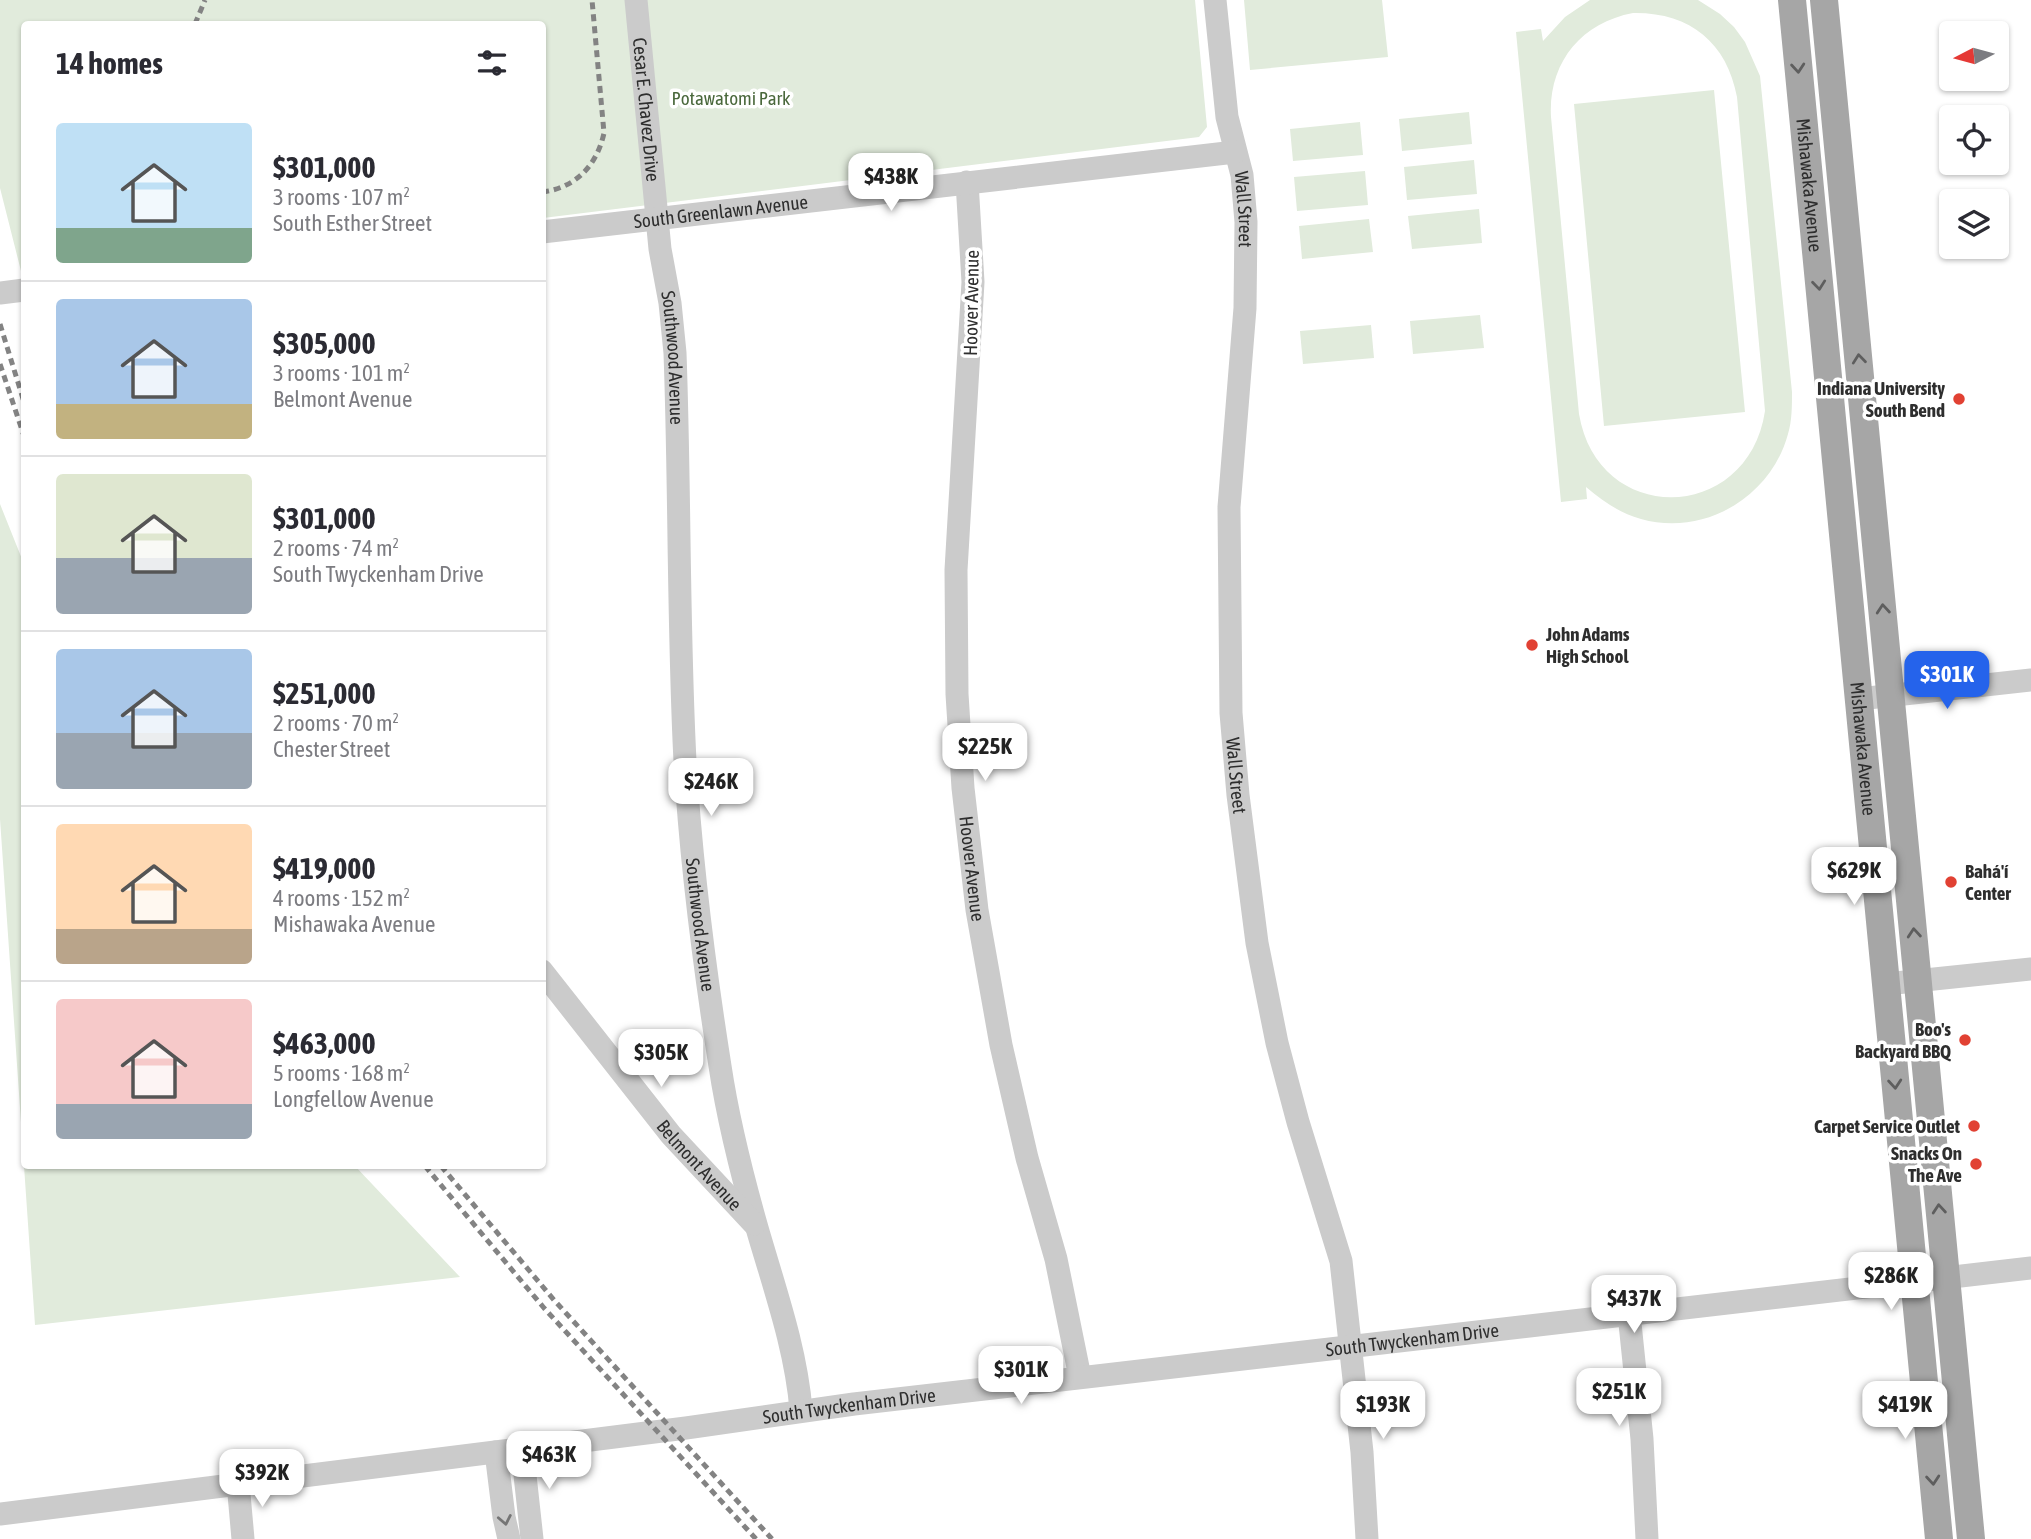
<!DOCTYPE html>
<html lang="en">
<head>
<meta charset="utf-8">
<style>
	:root { --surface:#fff; --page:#f2f2f3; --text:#2b2b33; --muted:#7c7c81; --line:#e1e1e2; --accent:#2563eb }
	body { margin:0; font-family:"Asap Condensed",sans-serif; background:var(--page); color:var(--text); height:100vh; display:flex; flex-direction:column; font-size:26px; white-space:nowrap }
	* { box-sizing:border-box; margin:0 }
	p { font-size:23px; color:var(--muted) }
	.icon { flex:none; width:38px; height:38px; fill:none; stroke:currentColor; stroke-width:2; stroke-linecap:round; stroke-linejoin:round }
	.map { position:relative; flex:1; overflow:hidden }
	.drawer { position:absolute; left:21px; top:21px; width:525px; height:1148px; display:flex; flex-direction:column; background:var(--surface); border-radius:7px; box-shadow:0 2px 5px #0004 }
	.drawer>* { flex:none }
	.needle { width:46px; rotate:264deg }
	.controls { position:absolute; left:1939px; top:21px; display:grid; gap:14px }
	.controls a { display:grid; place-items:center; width:70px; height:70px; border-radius:7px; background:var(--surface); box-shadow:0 2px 5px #0004; font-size:35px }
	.price { position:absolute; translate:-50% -60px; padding:0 16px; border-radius:14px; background:#fff; color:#222; font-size:23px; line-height:46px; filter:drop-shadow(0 2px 4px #0008) }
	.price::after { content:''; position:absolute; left:50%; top:42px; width:21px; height:16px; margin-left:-10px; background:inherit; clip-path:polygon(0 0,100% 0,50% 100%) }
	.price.selected { background:var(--accent); color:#fff }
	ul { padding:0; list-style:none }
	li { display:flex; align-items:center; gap:21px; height:175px; padding:0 35px }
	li+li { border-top:2px solid var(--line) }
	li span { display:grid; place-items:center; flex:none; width:196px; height:140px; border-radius:7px; color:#555 }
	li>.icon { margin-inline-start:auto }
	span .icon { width:84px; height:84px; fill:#fffc; stroke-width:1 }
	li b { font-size:30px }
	h2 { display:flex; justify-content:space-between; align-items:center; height:84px; padding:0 35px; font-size:30px }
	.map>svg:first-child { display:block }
	.green { fill:#e1ebdc; fill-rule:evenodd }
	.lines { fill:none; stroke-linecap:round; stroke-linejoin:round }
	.minor { stroke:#cbcbcb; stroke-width:23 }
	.major { stroke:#a6a6a6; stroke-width:28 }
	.rail { stroke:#838383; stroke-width:5; stroke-dasharray:7 5; stroke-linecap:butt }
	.oneway { stroke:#5e5e5e }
	.oneway2 { stroke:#757575 }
	.poi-dot { fill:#e14133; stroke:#fff; stroke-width:2.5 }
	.labels { text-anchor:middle; stroke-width:7; stroke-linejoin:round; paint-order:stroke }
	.park-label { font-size:19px; fill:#4a683c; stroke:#fff }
	.street-label { font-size:19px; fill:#2e2e2e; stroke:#fff }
	.poi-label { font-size:19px; font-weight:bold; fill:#2e2e2e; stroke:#fff; text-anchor:end }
</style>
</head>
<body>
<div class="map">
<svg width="2031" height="1539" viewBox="0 0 2031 1539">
	<rect width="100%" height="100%" fill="#fff"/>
	<path class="green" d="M0,0H1195L1207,127L1199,137L543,218L542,24H24V274L22,275L0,188Z
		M1244,0H1382L1388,57L1250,70Z
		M1590,0H1698L1720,14L1734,27L1745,42L1760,76L1792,392C1792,406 1792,421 1788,434C1771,497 1704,537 1641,519C1619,513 1603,501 1586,487L1587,499L1561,502L1516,32L1541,29L1543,41L1565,17ZM1633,13C1689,12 1727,42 1737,97L1765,411C1748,524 1598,527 1579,414L1551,117C1548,64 1580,23 1633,13Z
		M1714,90L1745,412L1604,426L1574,104Z
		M1469,112L1472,144L1402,151L1399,119Z
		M1360,122L1363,155L1293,161L1290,129Z
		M1474,160L1477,194L1407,200L1404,167Z
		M1365,171L1368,205L1297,211L1294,177Z
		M1479,209L1482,243L1412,249L1408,216Z
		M1369,219L1373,252L1302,259L1299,226Z
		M1480,315L1484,348L1413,354L1410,321Z
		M1371,325L1374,358L1303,364L1300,331Z
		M0,504L24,564V1166H355L460,1277L35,1325L0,819Z"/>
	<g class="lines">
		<g class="minor">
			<path id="s1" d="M636,0L660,249L670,303L675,353C680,489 678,625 685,761C691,863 704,965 720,1066C728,1120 742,1175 757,1228C774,1287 796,1348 801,1410"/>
			<path id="s2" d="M1215,0L1227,117L1242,175L1246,222L1245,308L1229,507L1231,713L1238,795L1257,943L1277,1043L1298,1122L1341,1261L1362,1452L1367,1539"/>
			<path id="s3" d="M967,182L973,282L956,570L957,694L963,788L977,910L1001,1045L1027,1158L1056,1259L1080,1377"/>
			<path id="s4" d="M542,232L1235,152"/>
			<path d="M0,293L24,290"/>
			<path d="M1859,699L2031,680"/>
			<path id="s5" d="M542,971L671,1135L754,1224"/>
			<path d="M1886,984L2031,969"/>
			<path d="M1629,1314L1642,1439L1647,1539"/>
			<path d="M522,1448L532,1539"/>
			<path d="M496,1452L504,1517L509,1539"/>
			<path d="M238,1483L243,1539"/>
			<path id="s6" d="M0,1514L686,1428L854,1404L2031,1268"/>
		</g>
		<g class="major">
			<path id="s7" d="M1792,0L1939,1539"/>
			<path d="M1824,0L1971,1539"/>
		</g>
		<path class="rail" d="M195,24L205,0
			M542,192C576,188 597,165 604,133L592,0
			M0,324L24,402
			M0,364L24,436
			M425,1166L544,1308L756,1539
			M441,1166L554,1300L772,1539"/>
	</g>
	<defs><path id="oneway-chevron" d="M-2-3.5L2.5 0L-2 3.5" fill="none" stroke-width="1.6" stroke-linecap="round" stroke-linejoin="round" transform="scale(1.75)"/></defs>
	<g class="oneway">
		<use href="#oneway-chevron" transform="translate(1798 68) rotate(85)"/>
		<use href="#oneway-chevron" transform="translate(1819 285) rotate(84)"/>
		<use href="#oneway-chevron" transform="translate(1859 359) rotate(-96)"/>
		<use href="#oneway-chevron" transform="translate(1883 609) rotate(-95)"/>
		<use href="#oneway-chevron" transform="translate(1914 933) rotate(-95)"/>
		<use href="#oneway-chevron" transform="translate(1895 1084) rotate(85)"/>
		<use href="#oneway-chevron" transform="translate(1939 1209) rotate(-95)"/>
		<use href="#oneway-chevron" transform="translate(1933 1480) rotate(85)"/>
	</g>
	<use class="oneway2" href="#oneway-chevron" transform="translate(505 1520) rotate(79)"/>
	<g class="poi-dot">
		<circle cx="1959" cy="399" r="7"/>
		<circle cx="1532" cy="645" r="7"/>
		<circle cx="1951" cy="882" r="7"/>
		<circle cx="1965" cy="1040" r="7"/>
		<circle cx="1974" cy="1126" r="7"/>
		<circle cx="1976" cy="1164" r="7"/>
	</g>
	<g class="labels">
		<g class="park-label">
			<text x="731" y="105">Potawatomi Park</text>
		</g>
		<g class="street-label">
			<text dy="7" stroke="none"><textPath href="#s1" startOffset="110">Cesar E. Chavez Drive</textPath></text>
			<text dy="7" stroke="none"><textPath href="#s7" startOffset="186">Mishawaka Avenue</textPath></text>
			<text dy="7" stroke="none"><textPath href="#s2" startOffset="212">Wall Street</textPath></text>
			<text dy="7" stroke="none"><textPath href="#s4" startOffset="180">South Greenlawn Avenue</textPath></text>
			<text transform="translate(971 303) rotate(-89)" y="7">Hoover Avenue</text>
			<text dy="7" stroke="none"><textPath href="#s1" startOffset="360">Southwood Avenue</textPath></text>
			<text dy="7" stroke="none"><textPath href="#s7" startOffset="752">Mishawaka Avenue</textPath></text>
			<text dy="7" stroke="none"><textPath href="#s2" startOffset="779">Wall Street</textPath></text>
			<text dy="7" stroke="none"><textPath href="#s3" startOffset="688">Hoover Avenue</textPath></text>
			<text dy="7" stroke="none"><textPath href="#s1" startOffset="928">Southwood Avenue</textPath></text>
			<text dy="7" stroke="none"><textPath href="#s5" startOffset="250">Belmont Avenue</textPath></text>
			<text dy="7" stroke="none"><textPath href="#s6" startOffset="1423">South Twyckenham Drive</textPath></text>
			<text dy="7" stroke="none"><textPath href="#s6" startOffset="856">South Twyckenham Drive</textPath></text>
		</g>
		<g class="poi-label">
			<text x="1945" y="395">Indiana University<tspan x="1945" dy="22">South Bend</tspan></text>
			<text x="1546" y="641" text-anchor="start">John Adams<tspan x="1546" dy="22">High School</tspan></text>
			<text x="1965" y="878" text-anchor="start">Bahá'í<tspan x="1965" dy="22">Center</tspan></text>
			<text x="1951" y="1036">Boo's<tspan x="1951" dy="22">Backyard BBQ</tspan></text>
			<text x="1960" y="1133">Carpet Service Outlet</text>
			<text x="1962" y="1160">Snacks On<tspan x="1962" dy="22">The Ave</tspan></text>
		</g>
	</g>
</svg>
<div class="controls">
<a><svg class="needle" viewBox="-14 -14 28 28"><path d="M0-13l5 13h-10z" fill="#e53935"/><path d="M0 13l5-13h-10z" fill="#7c7c81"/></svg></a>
<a><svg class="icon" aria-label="locate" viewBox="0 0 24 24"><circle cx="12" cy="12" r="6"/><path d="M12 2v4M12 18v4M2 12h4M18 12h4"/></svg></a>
<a><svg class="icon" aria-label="layers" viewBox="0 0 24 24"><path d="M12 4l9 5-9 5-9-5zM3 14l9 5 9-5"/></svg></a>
</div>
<b class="price" style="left:891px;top:213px">$438K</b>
<b class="price selected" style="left:1947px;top:711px">$301K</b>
<b class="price" style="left:985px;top:783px">$225K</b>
<b class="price" style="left:711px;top:818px">$246K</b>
<b class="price" style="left:1854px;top:907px">$629K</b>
<b class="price" style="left:661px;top:1089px">$305K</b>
<b class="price" style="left:1891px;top:1312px">$286K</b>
<b class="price" style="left:1634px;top:1335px">$437K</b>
<b class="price" style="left:1021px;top:1406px">$301K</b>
<b class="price" style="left:1619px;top:1428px">$251K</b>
<b class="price" style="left:1383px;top:1441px">$193K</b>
<b class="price" style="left:1905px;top:1441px">$419K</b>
<b class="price" style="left:549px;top:1491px">$463K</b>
<b class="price" style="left:262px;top:1509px">$392K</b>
<section class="drawer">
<h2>14 homes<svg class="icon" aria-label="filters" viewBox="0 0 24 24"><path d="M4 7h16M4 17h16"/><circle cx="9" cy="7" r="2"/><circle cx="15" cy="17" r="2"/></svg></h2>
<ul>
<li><span style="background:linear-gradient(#bfe0f5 75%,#7fa58c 0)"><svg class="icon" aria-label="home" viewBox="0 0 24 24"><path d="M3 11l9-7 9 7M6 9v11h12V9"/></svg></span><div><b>$301,000</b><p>3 rooms · 107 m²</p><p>South Esther Street</p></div></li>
<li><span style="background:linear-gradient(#a9c7e8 75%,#c2b280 0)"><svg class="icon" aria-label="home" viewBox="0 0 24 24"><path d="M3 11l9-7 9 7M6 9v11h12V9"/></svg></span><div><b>$305,000</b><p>3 rooms · 101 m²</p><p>Belmont Avenue</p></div></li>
<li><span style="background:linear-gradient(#dfe7d0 60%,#9aa5b1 0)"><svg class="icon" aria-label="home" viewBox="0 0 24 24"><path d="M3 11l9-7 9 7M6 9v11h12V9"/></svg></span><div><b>$301,000</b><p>2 rooms · 74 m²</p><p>South Twyckenham Drive</p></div></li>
<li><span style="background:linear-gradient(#a9c7e8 60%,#9aa5b1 0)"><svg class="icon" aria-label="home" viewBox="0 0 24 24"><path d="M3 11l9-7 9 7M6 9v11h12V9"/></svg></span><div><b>$251,000</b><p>2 rooms · 70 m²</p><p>Chester Street</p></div></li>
<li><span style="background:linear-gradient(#ffd9b3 75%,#b9a48a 0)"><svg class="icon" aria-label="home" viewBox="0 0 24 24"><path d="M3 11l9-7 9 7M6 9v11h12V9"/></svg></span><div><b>$419,000</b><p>4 rooms · 152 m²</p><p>Mishawaka Avenue</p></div></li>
<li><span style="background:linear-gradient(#f6c9c9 75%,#9aa5b1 0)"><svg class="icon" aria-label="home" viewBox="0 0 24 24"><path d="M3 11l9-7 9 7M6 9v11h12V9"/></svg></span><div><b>$463,000</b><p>5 rooms · 168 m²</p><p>Longfellow Avenue</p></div></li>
</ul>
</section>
</div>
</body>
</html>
